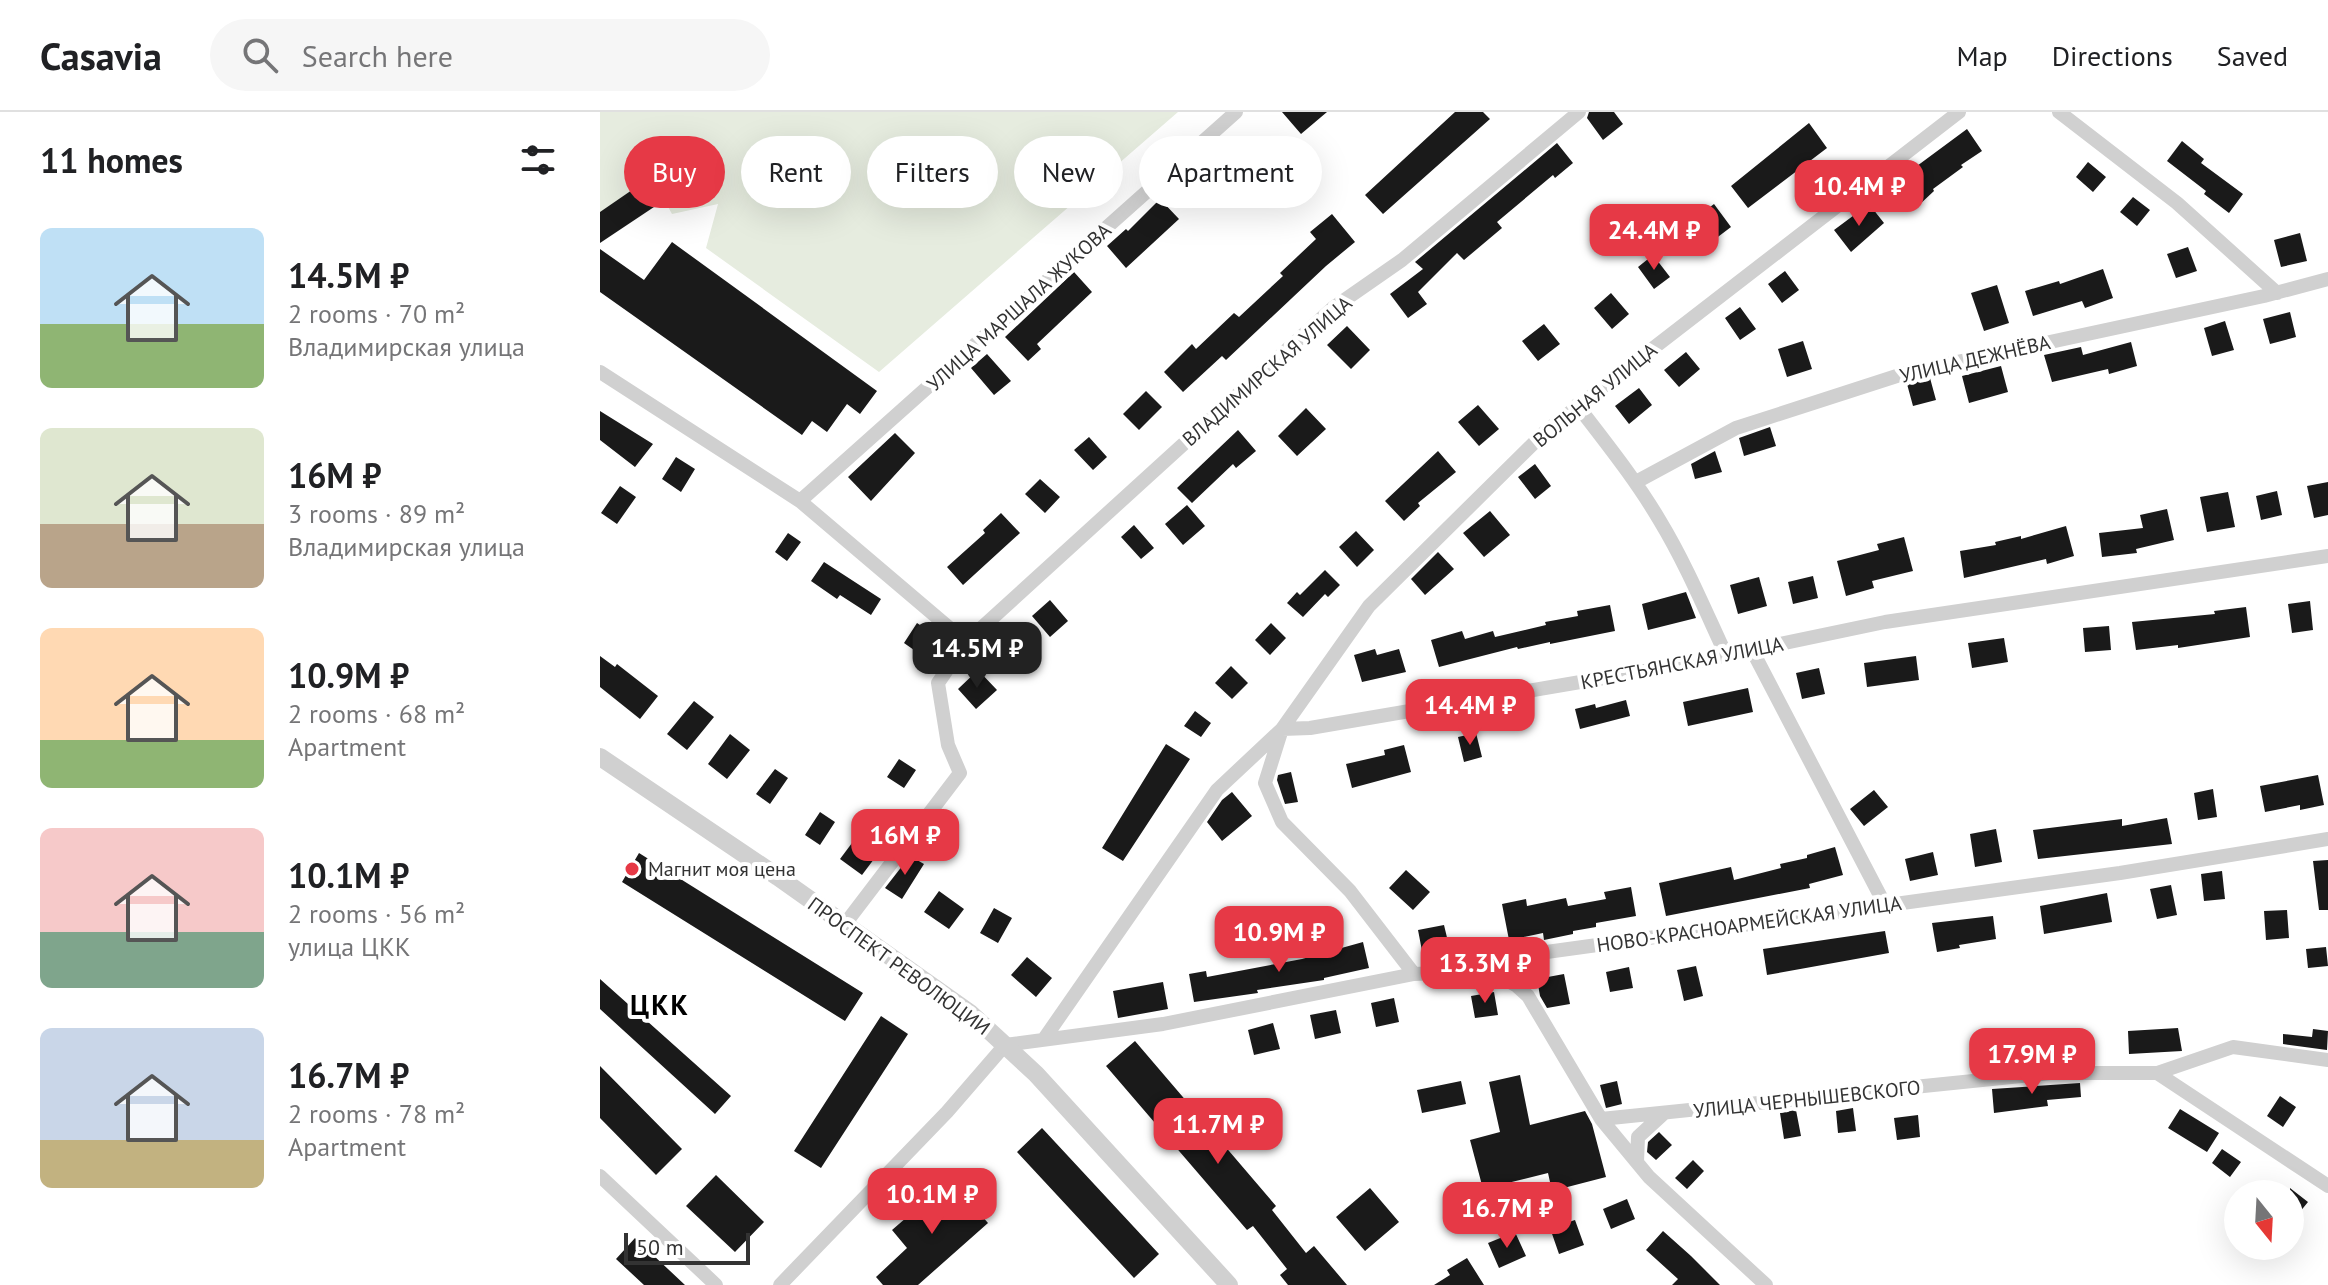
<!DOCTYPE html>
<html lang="en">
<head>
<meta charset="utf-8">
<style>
	:root { --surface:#fff; --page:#f6f6f6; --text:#202124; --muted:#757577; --line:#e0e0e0; --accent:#e63946 }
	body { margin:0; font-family:"PT Sans",sans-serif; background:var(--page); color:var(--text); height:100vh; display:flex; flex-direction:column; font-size:30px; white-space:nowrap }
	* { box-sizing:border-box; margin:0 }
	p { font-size:26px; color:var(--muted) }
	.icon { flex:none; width:44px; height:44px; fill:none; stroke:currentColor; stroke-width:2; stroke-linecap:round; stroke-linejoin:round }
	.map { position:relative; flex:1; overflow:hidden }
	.panel { display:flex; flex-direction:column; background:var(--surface); width:600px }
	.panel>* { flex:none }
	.banner { position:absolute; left:24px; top:24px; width:760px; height:72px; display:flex; gap:16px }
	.needle { width:52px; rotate:162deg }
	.buttons { position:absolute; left:1624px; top:1068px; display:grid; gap:16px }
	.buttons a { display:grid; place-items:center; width:80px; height:80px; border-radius:50%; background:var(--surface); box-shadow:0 8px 32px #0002; font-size:40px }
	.scale { position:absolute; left:24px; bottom:20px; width:126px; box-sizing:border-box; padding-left:8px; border:4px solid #333; border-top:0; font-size:22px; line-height:28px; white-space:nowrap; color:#333; -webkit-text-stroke:6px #fff; paint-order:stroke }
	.price { position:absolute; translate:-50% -68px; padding:0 18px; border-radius:16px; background:var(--accent); color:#fff; font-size:26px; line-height:52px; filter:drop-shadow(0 2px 4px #0008) }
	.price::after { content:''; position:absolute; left:50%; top:48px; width:24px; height:18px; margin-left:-12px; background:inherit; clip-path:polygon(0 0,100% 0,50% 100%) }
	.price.active { background:#222; color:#fff }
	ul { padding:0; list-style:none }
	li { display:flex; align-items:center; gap:24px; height:200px; padding:0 40px }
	li span { display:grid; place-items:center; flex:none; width:224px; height:160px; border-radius:12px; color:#555 }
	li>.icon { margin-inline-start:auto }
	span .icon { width:96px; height:96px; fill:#fffc; stroke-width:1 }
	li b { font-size:34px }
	h2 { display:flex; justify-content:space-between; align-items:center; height:96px; padding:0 40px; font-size:34px }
	.pill { padding:0 28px; border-radius:36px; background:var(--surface); box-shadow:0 8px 32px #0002; font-size:28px; line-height:72px }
	.pill.active { background:var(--accent); color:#fff }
	header { display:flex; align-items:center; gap:48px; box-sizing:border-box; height:112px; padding:0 40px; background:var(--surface); border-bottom:2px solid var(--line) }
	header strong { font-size:38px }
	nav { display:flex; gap:44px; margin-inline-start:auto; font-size:28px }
	.search { width:560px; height:72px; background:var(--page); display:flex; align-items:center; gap:20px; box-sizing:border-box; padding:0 28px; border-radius:44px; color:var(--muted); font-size:30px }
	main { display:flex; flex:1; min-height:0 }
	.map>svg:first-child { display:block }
	.green { fill:#e6ecdf }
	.building { fill:#1a1a1a }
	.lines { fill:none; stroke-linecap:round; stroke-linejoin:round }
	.minor { stroke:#d0d0d0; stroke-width:14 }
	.tertiary { stroke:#d0d0d0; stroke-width:18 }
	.poi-dot { fill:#e63946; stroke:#fff; stroke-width:3 }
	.labels { text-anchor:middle; stroke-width:8; stroke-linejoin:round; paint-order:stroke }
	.street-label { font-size:20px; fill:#333; stroke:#fff }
	.poi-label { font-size:20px; fill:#333; stroke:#fff; text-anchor:start }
	.district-label { font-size:28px; font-weight:bold; letter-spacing:2px; fill:#000; stroke:#fff }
</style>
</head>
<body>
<header>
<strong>Casavia</strong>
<div class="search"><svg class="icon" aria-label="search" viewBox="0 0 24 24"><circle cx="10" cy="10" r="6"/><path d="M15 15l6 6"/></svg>Search here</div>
<nav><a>Map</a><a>Directions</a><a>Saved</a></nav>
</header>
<main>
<section class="panel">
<h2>11 homes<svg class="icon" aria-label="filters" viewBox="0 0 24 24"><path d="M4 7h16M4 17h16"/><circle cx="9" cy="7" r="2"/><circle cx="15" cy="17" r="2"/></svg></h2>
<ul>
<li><span style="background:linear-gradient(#bfe0f5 60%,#8fb573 0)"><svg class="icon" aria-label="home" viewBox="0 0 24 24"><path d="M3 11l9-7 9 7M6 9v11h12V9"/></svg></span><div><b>14.5M ₽</b><p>2 rooms · 70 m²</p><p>Владимирская улица</p></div></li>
<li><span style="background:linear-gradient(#dfe7d0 60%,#b9a48a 0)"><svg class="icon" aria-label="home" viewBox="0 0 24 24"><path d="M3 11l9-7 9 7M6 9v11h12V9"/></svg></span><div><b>16M ₽</b><p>3 rooms · 89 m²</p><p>Владимирская улица</p></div></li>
<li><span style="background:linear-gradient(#ffd9b3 70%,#8fb573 0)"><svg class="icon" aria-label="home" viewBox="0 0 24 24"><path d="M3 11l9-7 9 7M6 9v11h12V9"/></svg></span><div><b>10.9M ₽</b><p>2 rooms · 68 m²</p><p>Apartment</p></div></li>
<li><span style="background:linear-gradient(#f6c9c9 65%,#7fa58c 0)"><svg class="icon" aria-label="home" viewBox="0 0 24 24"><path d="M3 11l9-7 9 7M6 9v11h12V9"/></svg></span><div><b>10.1M ₽</b><p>2 rooms · 56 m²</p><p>улица ЦКК</p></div></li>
<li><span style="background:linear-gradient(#c9d6e8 70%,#c2b280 0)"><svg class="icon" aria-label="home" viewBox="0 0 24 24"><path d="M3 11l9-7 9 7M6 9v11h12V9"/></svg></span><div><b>16.7M ₽</b><p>2 rooms · 78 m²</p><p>Apartment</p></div></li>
</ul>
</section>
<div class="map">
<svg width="1728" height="1173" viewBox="0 0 1728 1173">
	<rect width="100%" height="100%" fill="#fff"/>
	<path class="green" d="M0,0H578L279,260L106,136L118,92L72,102L52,66L0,101Z"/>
	<path class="building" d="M682,0H727L701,22Z
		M855,0H883L890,7L783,102L765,83Z
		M989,0H1014L1023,12L1003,28L987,6Z
		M1209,11L1227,36L1148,96L1131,74Z
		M1367,17L1382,39L1361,53L1363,55L1333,77L1334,79L1319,93L1298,68Z
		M1582,29L1604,47L1601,51L1643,82L1629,101L1604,82L1606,79L1567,49Z
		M957,31L973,51L955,66L953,63L897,110L902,116L864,148L857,141L818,180L827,192L808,206L790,182L823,157L815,150Z
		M1488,50L1506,65L1493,80L1476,65Z
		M602,55L622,75L604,92L585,72Z
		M48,67L63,89L0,131V100Z
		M1533,85L1550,98L1537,114L1520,100Z
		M560,87L579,107L526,156L507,134L526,117L528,119Z
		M1114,92L1131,115L1094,143L1077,120Z
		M1269,92L1284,111L1251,140L1234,118Z
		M732,102L755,130L726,154L626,248L622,244L583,280L564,260L592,232L596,237L634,201L639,205L683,164L680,161L716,127L710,120Z
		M1700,121L1707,149L1681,155L1674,128Z
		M72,130L277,279L260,302L247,292L227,320L212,309L202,323L0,180V137L44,168Z
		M1588,135L1597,159L1576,166L1567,142Z
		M1053,143L1070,165L1054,177L1038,155Z
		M1503,157L1513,186L1485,196L1482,189L1433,204L1425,179L1459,169L1460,172Z
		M1185,159L1199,178L1182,191L1168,172Z
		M474,160L492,180L437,232L441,237L428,249L405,225Z
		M1397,173L1409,211L1384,219L1371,181Z
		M1011,181L1029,202L1012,217L994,196Z
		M1140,195L1156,217L1140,228L1125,206Z
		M1690,200L1696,225L1670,232L1663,207Z
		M1625,209L1634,238L1612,244L1604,216Z
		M944,212L960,232L938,249L922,229Z
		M747,214L770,238L751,257L727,233Z
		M1203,229L1212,257L1187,265L1178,237Z
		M1531,230L1537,254L1509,262L1508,257L1452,270L1444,243L1481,235L1483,243Z
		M1086,240L1100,257L1079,275L1064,258Z
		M387,242L411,269L394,283L371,256Z
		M1401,254L1408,280L1369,291L1362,264Z
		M1330,266L1336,288L1313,294L1307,272Z
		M1039,276L1052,293L1029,312L1015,294Z
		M546,279L562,295L539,318L523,302Z
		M878,293L899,317L879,334L858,310Z
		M706,296L726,317L697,344L678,324Z
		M0,299L53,332L35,355L0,328Z
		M1170,315L1176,334L1144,344L1139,326Z
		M638,318L656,339L636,356L633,352L592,391L577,376Z
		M295,321L315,341L271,389L248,365Z
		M489,325L507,345L493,358L474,338Z
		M838,339L856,360L818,391L820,394L804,409L785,389Z
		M1115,339L1122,360L1095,367L1091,352Z
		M76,345L95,357L81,380L62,367Z
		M935,352L951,374L935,387L918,365Z
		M440,367L460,385L445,401L425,382Z
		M1728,370V403L1714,406L1707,374Z
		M20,374L36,385L17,412L1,401Z
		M1677,379L1682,403L1661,408L1656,384Z
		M1628,380L1635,415L1607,420L1600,385Z
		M587,393L605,414L583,433L565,412Z
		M1567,397L1574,428L1536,437L1537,441L1502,445L1499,421L1543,416L1540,403Z
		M890,399L910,423L884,445L863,421Z
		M401,401L420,421L363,473L347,455L385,421L383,418Z
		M534,413L554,436L541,447L521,425Z
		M1466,414L1474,444L1447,452L1446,447L1364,466L1360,439L1396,433L1395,430L1421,424V427Z
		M756,419L774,438L757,455L739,435Z
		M188,421L201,430L187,449L175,440Z
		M1304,425L1313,459L1272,469L1274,476L1246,484L1237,449L1279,438L1277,432Z
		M838,440L854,457L825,483L811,467Z
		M224,450L281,487L271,503L240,483L237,487L211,469Z
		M725,458L740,473L728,485L725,482L703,505L687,491L697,480L700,483Z
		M1213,464L1218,486L1193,492L1188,470Z
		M1159,465L1167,494L1138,502L1130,473Z
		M1086,480L1096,506L1048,518L1042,492Z
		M450,488L468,509L450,525L432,504Z
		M1710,489L1713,518L1692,521L1688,492Z
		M1010,493L1015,519L950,532V530L918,537L917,535L839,555L831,528L862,519L865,527L893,519L895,525L946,513L945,510L978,504L977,499Z
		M1646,495L1650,525L1578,536V533L1536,538L1532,510L1615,502L1614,499Z
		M317,511L351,534L335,557L322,547L324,545L304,531Z
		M671,511L686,526L670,543L655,528Z
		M1509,514L1511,538L1485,540L1483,516Z
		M407,524L427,545L413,558L393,536Z
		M1404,526L1408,550L1372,556L1368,531Z
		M775,537L777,543L799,537L806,560L762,570L754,543Z
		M0,544L15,555L17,552L58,584L40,607L0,575Z
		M1316,544L1319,568L1267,575L1264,551Z
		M631,554L648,571L632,587L615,571Z
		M1219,556L1225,582L1202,587L1196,561Z
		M378,558L397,578L376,597L358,577Z
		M1148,576L1153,600L1088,614L1083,590Z
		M1026,588L1030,604L980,617L975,597L995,592L996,596Z
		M94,589L114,605L87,638L67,622Z
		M595,599L611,611L601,625L584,614Z
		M876,621L882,645L864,650L858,625Z
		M130,622L150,638L127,667L108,652Z
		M566,632L590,647L523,749L502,736Z
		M804,633L811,660L752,676L746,652L785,643L784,638Z
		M299,647L316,658L304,676L287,665Z
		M175,657L188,666L170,692L156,682Z
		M691,660L698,690L685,692L677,668L678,663Z
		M1718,663L1724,693L1700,698V693L1665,700L1660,674Z
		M1613,677L1617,705L1598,708L1594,681Z
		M1274,678L1288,695L1264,714L1250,697Z
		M632,680L652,704L622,729L607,710L622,688Z
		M220,700L235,710L220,733L205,723Z
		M1567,706L1572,732L1438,747L1433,718L1522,707V714Z
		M1396,717L1402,750L1375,755L1370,722Z
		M255,727L277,743L262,763L240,747Z
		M1235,735L1243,763L1209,772L1210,776L1066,804L1059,771L1131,755L1134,768L1181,756L1180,752L1207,746V743Z
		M1333,740L1338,763L1310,769L1305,747Z
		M39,741L263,881L245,909L22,770Z
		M310,744L324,752L302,787L285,776Z
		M1728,748V798H1719L1713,749Z
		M806,758L830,780L813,798L789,776Z
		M1622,759L1625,787L1604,789L1601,762Z
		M1571,773L1577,803L1557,807L1550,777Z
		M1031,775L1036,804L996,811V815L973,819V822L944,828L943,821L909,828L902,792L926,787L927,794L966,786L968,794L1006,787L1004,780Z
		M339,779L364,797L349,817L324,800Z
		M1507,781L1512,810L1444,822L1440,794Z
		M394,796L412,806L398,831L380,821Z
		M1687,798L1689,826L1666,828L1664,799Z
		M1393,804L1396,827L1359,833L1360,836L1337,840L1332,811Z
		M844,813L850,838L823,844L818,818Z
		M1285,819L1289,841L1167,863L1163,837Z
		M763,830L769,856L724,866V868L657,878L658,881L594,890L589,862L606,859L607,865L702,847Z
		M1726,835L1728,854L1708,856L1706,837Z
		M427,845L452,866L436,885L411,863Z
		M1096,854L1103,884L1084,889L1077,858Z
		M1029,855L1033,876L1010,880L1006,860Z
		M964,862L970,892L947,896L940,884L937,867Z
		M0,867L131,984L115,1002L0,897Z
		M563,870L568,897L518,906L513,879Z
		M894,880L898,903L875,906L871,884Z
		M794,886L799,910L776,915L771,891Z
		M736,898L741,921L715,927L710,903Z
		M281,904L308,922L221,1056L194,1039Z
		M673,911L680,937L654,943L648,918Z
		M1578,916L1582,939L1529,942L1528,919Z
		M1713,917L1728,919L1727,938L1683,932V922L1712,925Z
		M535,929L676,1094L672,1098L706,1141L714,1134L747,1173H688L680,1163L687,1157L653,1114L647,1118L506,954Z
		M0,954L82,1037L56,1063L0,1006Z
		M920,963L930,1013L985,999L992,1012L1006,1065L952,1079L948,1061L883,1077L870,1028L900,1020L889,970Z
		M861,969L866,992L822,1001L817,978Z
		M1017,969L1022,992L1006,996L1000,973Z
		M1480,971L1481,985L1447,988L1448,994L1394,1001L1392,977Z
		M1680,984L1696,995L1683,1015L1667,1004Z
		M1253,996L1256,1019L1238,1021L1236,999Z
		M1580,997L1619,1021L1607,1040L1568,1016Z
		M1196,998L1201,1024L1184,1027L1180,1001Z
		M1318,1003L1320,1025L1297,1028L1294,1006Z
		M442,1016L559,1142L534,1166L417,1040Z
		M1059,1020L1072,1033L1056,1048L1047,1040L1048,1030Z
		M1622,1037L1641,1050L1630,1065L1612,1051Z
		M1093,1048L1104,1059L1087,1077L1075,1066Z
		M116,1063L164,1110L135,1140L86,1094Z
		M350,1068L388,1111L318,1173H283L276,1165L307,1136L292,1118Z
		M770,1076L799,1110L765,1139L736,1105Z
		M1690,1076L1708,1090L1690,1112Z
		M1027,1087L1035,1107L1011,1117L1003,1097Z
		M975,1108L984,1133L959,1142L950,1116Z
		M1063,1119L1091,1144L1120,1173H1072L1078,1167L1046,1138Z
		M915,1120L926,1144L899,1156L888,1131Z
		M35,1126L85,1173H44L16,1147Z
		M867,1146L884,1173H834L850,1163L847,1158Z"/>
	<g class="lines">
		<path class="minor" d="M1459,0L1577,91L1677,181
			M0,260L200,389L366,530L733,196L802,148L979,0
			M977,293C1006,331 1036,368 1060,409C1086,452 1105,498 1126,543
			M1036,370L1136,316L1306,261L1664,184L1728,167
			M200,389L636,0
			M1152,538L1285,793
			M245,812L360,661L348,633L338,571L366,530
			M814,862L750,779L682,710L665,671L682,617L769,494L946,319L1359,0
			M917,874L928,884L1001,1007L1049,1065L1166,1173
			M444,927L617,678L682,617L710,616L1080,553L1285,510L1728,444
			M1557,961L1728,1074
			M1001,1007L1451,961H1557L1633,935L1728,948
			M1037,1050L1038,1025L1063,1002
			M0,1064L116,1173
			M180,1173L347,1000L405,933L563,912L814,862L890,859L917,874L932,842L1520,761L1728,727"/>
		<path class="tertiary" d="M0,645L178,765L370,901L436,962L629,1173"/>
	</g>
	<circle class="poi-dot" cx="32" cy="757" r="8"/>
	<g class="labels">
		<g class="street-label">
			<text transform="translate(419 195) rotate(-42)" y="7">УЛИЦА МАРШАЛА ЖУКОВА</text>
			<text transform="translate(1375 247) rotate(-13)" y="7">УЛИЦА ДЕЖНЁВА</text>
			<text transform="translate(667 259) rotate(-41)" y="7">ВЛАДИМИРСКАЯ УЛИЦА</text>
			<text transform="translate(995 283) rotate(-39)" y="7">ВОЛЬНАЯ УЛИЦА</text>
			<text transform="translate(1082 551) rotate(-11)" y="7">КРЕСТЬЯНСКАЯ УЛИЦА</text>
			<text transform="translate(1149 812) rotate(-8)" y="7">НОВО-КРАСНОАРМЕЙСКАЯ УЛИЦА</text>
			<text transform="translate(299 854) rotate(36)" y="7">ПРОСПЕКТ РЕВОЛЮЦИИ</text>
			<text transform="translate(1207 987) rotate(-6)" y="7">УЛИЦА ЧЕРНЫШЕВСКОГО</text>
		</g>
		<g class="poi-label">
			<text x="48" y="764">Магнит моя цена</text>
		</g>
		<g class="district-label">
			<text x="60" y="903">ЦКК</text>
		</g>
	</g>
</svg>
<div class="buttons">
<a><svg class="needle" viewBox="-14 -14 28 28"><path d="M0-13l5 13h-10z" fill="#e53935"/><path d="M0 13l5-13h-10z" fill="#757577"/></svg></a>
</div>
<div class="scale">50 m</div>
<b class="price" style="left:1259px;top:116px">10.4M ₽</b>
<b class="price" style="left:1054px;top:160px">24.4M ₽</b>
<b class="price active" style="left:377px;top:578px">14.5M ₽</b>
<b class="price" style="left:870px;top:635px">14.4M ₽</b>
<b class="price" style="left:305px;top:765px">16M ₽</b>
<b class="price" style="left:679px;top:862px">10.9M ₽</b>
<b class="price" style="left:885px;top:893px">13.3M ₽</b>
<b class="price" style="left:1432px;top:984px">17.9M ₽</b>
<b class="price" style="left:618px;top:1054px">11.7M ₽</b>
<b class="price" style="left:332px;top:1124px">10.1M ₽</b>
<b class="price" style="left:907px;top:1138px">16.7M ₽</b>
<div class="banner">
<a class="pill active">Buy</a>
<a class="pill">Rent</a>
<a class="pill">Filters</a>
<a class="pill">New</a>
<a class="pill">Apartment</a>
</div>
</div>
</main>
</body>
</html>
